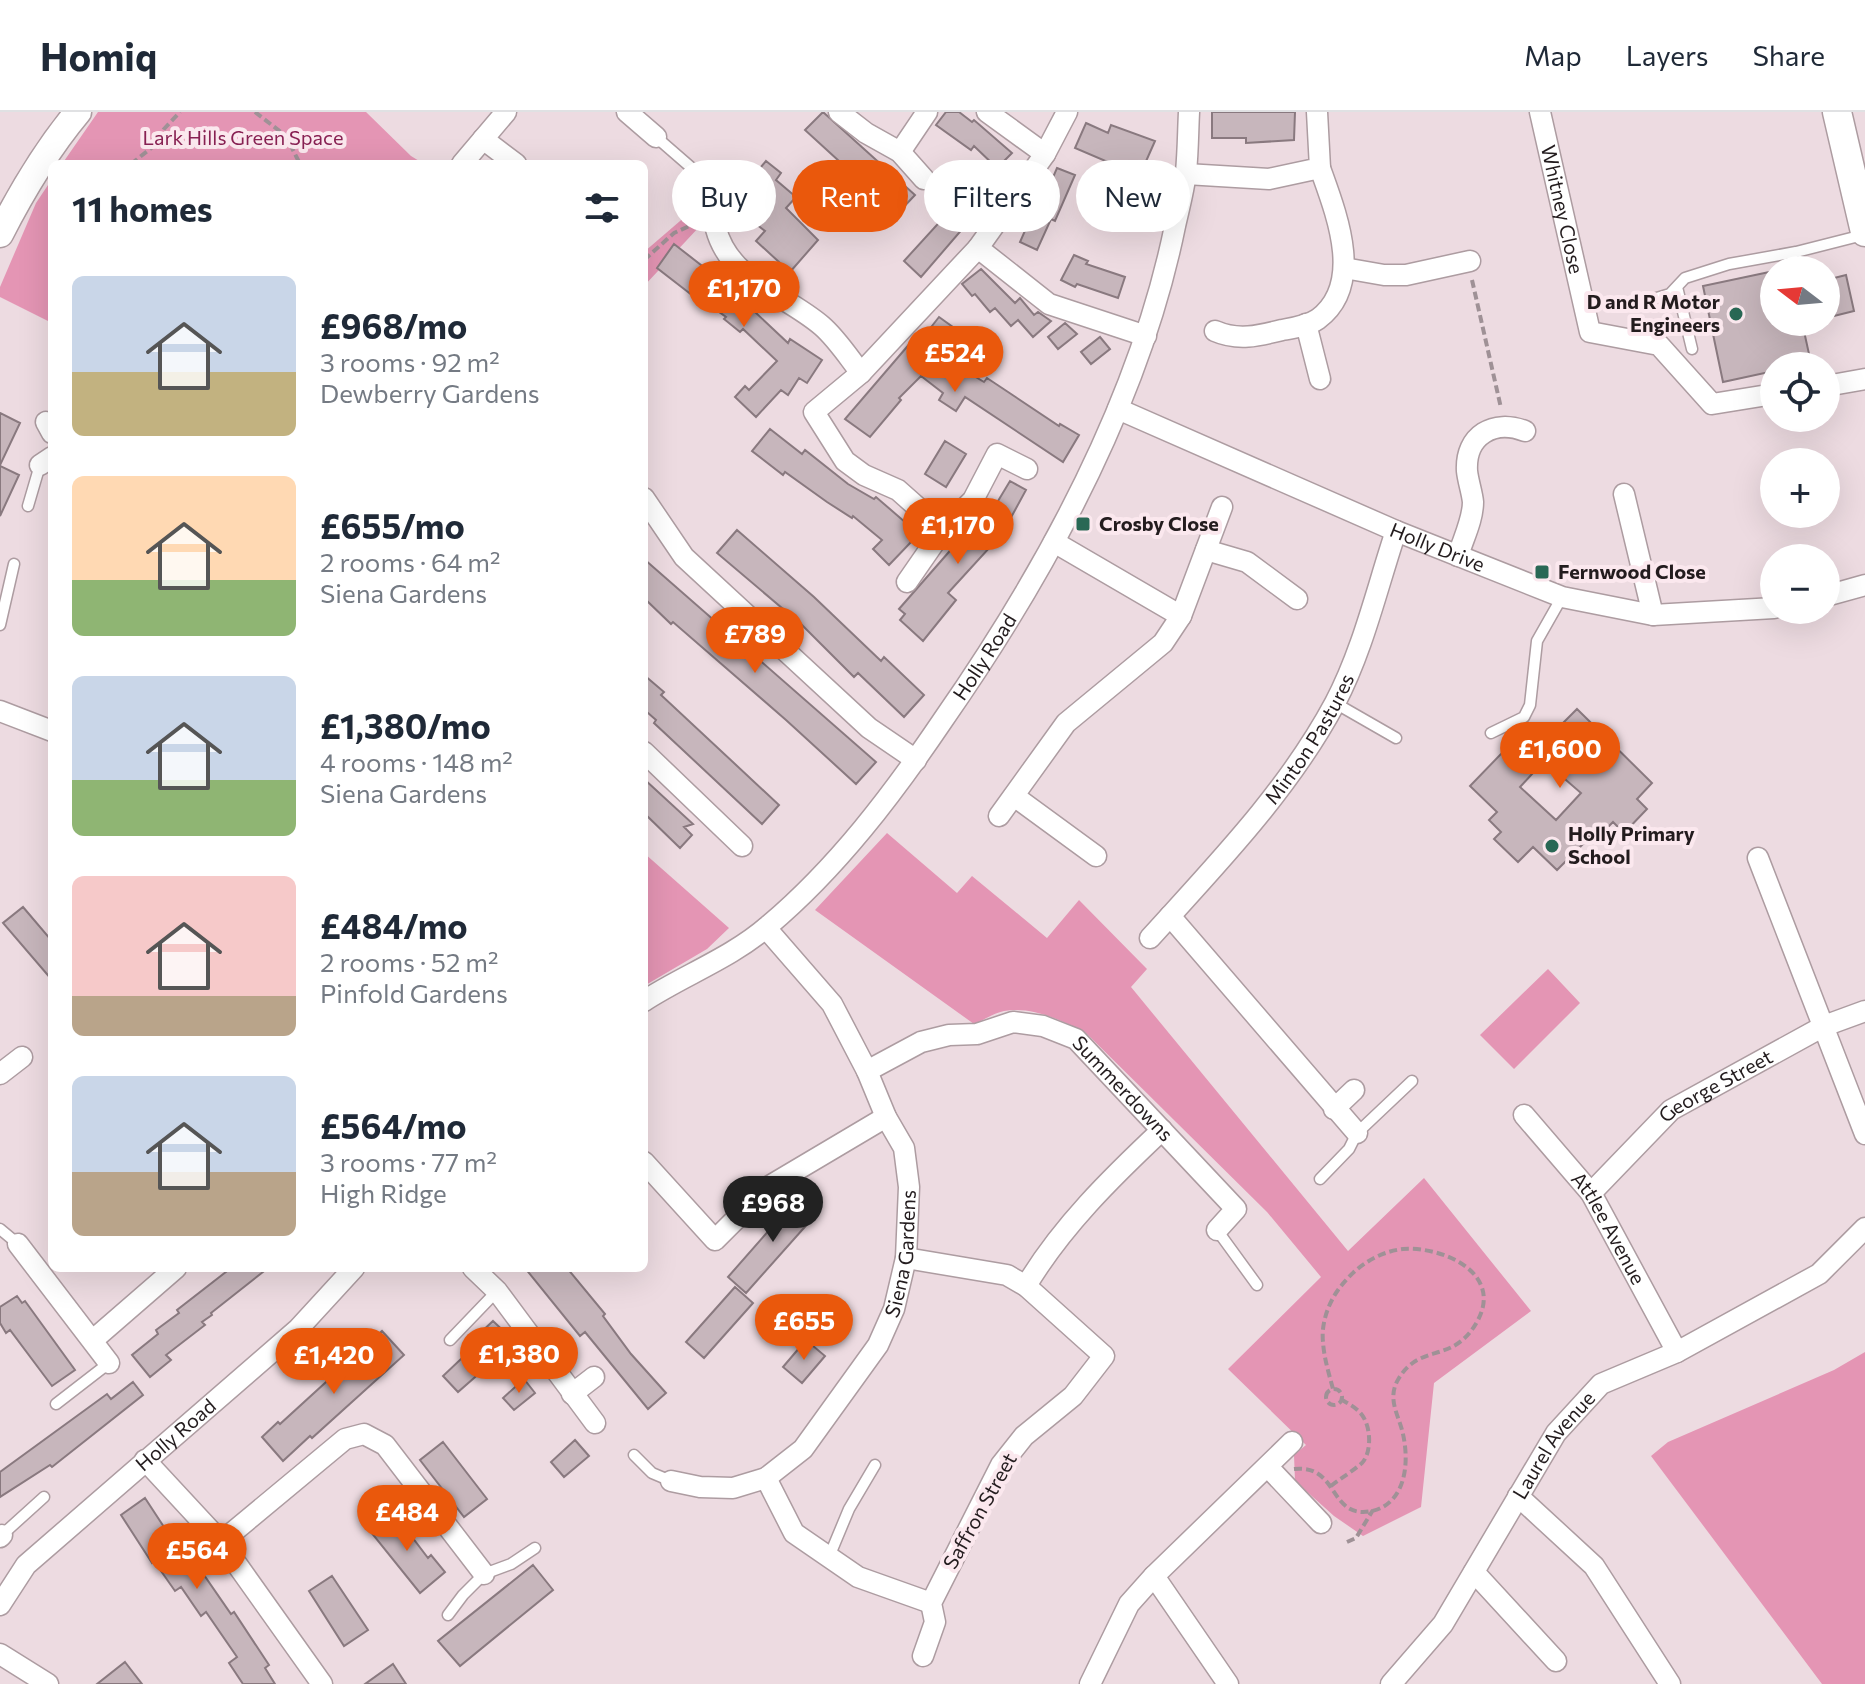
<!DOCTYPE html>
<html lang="en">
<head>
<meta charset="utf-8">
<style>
	:root { --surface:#fff; --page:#f6f6f7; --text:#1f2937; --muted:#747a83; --line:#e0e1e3; --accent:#ea580c }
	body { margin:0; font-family:Commissioner,sans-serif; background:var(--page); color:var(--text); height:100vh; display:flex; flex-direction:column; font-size:30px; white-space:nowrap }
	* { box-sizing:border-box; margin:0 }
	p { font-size:26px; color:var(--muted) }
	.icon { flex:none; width:44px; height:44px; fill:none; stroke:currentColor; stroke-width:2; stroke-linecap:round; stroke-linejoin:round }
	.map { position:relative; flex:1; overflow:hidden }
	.drawer { position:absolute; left:48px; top:48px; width:600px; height:1112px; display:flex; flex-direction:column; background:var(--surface); border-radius:12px; box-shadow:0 8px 32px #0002 }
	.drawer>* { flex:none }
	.banner { position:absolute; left:672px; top:48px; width:760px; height:72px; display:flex; gap:16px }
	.needle { width:52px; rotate:286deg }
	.controls { position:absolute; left:1760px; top:144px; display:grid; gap:16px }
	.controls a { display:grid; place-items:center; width:80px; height:80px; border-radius:50%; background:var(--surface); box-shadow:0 8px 32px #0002; font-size:40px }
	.price { position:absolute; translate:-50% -68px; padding:0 18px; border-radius:28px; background:var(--accent); color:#fff; font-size:26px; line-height:52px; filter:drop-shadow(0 2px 4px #0008) }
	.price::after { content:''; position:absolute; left:50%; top:48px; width:24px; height:18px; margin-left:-12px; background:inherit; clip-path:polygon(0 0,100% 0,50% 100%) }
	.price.active { background:#222; color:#fff }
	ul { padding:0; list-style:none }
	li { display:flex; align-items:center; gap:24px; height:200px; padding:0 24px }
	li span { display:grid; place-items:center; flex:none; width:224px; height:160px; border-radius:12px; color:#555 }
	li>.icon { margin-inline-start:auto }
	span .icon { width:96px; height:96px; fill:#fffc; stroke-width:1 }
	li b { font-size:34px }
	h2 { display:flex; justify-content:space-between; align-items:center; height:96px; padding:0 24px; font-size:34px }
	.pill { padding:0 28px; border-radius:36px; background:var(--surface); box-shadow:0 8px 32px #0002; font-size:28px; line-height:72px }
	.pill.active { background:var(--accent); color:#fff }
	header { display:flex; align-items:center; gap:48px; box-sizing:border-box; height:112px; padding:0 40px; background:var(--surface); border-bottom:2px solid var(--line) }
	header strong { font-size:38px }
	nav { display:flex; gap:44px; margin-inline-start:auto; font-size:28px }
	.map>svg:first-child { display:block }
	.green { fill:#e495b4 }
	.building { fill:#c7b6bc; stroke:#89797f; stroke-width:2; fill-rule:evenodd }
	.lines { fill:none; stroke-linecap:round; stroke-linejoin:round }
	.service-casing { stroke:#ad9ca1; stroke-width:13 }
	.minor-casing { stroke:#ad9ca1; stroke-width:23 }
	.tertiary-casing { stroke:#ad9ca1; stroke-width:29 }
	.secondary-casing { stroke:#ad9ca1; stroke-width:31 }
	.path { stroke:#9f9196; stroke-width:4; stroke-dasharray:8 4; stroke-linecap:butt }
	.service { stroke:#fff; stroke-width:10 }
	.minor { stroke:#fff; stroke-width:20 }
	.tertiary { stroke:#fff; stroke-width:26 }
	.secondary { stroke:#fff; stroke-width:28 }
	.poi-dot { fill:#296855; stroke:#fbe8ee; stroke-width:3 }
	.labels { text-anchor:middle; stroke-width:8; stroke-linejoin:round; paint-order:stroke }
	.park-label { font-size:20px; fill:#882153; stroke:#fbe8ee }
	.street-label { font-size:20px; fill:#231c1e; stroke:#fbe8ee }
	.poi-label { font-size:20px; font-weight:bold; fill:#231c1e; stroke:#fbe8ee; text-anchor:start }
</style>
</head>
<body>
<header>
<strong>Homiq</strong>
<nav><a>Map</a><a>Layers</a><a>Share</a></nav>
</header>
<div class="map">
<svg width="1865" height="1572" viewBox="0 0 1865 1572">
	<rect width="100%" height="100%" fill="#eddbe1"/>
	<path class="green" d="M98,0H366L411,44L424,52H62Z
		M52,67V211L0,185V175L36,91Z
		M687,103L700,114L644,174V140Z
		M887,721L957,781L972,764L1047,826L1079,788L1147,857L1131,875L1348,1139L1424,1066L1531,1199L1434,1271L1421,1395L1363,1424L1334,1404L1295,1369L1294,1343L1306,1333L1228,1257L1321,1165L1267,1100L1085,920C1060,908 1032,894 1004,899C994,901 984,908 974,912L815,798Z
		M644,741L729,816L707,837L644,874Z
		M1548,857L1580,891L1514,957L1480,923Z
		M1865,1240V1572H1822L1651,1344L1668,1330L1834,1258Z"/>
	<path class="building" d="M823,0L915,83L897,102L805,18Z
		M946,0H959L972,10L974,8L1012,41L997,56L974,34L971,38L936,13Z
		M1212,0H1295L1294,28L1246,31V26H1212Z
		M1086,11L1108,21L1111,13L1155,29L1135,74L1152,82L1141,106L1099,88L1115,53L1075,36Z
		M766,49L781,61L776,68L796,85L786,96L818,128L790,160L756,129L765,119L742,101L746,96L734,87Z
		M1057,56L1075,63L1055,109L1051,107L1037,138L1020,130L1031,105L1035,107Z
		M966,77L983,93L921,165L904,149L957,91L954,89Z
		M674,132L719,167L721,164L738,176L761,195L756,201L788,231L790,227L822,248L807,271L799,266L788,283L781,278L756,305L735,285L745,274L749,278L777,249L743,217L740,220L724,207L726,205L698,185L697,187L657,156Z
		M1074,143L1088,149L1086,152L1125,165L1118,186L1077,172L1075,175L1061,168Z
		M981,157L1015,191L1020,186L1034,203L1038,200L1051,209L1033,225L1018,208L1011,214L995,196L990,200L975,182L972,184L962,172Z
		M1774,159V210H1802L1811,251L1774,254V259L1723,270L1703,174Z
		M1846,163L1854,199L1826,206V168Z
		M939,205L957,218L938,242L984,270L987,266L1059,314L1060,312L1079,323L1063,350L965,285L956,299L939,288L943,281L921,264L899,286L901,288L870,325L845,307L912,229L917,233Z
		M1065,211L1077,222L1058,237L1048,225Z
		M1100,225L1110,237L1091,252L1081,240Z
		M0,301L20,311L0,353Z
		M770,317L802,342L805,338L848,372L874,387L876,385L913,417L907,424L912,429L889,453L873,437L882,428L853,404L852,406L827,390L785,360L783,363L752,339Z
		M945,329L966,342L946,375L925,362Z
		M0,354L19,363L0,404Z
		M1010,369L1026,378L1002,422L948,481L956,488L923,529L900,508L905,502L899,497L962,425L968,430L985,396L992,399Z
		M737,418L814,485L881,549L884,545L924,583L904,605L858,561L854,565L802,513L717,441Z
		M644,447L876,650L856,672L786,608L673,510L671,512L644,486Z
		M644,563L664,580L661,583L779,693L762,712L654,611L656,608L647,600L644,603Z
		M1577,597L1652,671L1637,687L1647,697L1624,721L1613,710L1599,724L1595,720L1557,758L1533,735L1518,750L1494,727L1501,720L1489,708L1497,700L1470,674L1530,612L1546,628ZM1544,649L1581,681L1556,708L1520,675Z
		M644,667L693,712L684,715L692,723L680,736L644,701Z
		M23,795L52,829V868L3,811Z
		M800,1083L819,1099L746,1181L728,1165Z
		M231,1156H268L211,1201L212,1203L202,1210L205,1213L166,1243L171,1248L150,1265L132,1243L158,1222L156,1218L179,1201L177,1198Z
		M525,1156H567L605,1202L603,1204L631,1242L666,1281L648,1297L585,1220L580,1224Z
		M735,1175L753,1191L704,1246L686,1230Z
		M17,1184L22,1191L25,1189L75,1258L52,1274L10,1218L6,1221L0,1211V1195Z
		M493,1209L515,1230L458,1280L443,1264L481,1228L477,1224Z
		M382,1219L404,1243L312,1326L310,1324L283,1349L262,1325L278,1310L280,1312Z
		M806,1228L825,1244L802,1271L783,1255Z
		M524,1267L535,1281L514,1298L503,1286Z
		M133,1270L143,1283L52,1355L50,1353L0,1385V1360L107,1282L111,1287Z
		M575,1328L589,1344L564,1365L551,1350Z
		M443,1330L487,1387L464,1405L420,1348Z
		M145,1386L181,1441L186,1437L231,1502L234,1500L269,1553L265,1556L275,1572H243L229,1551L237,1545L206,1500L201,1504L181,1475L175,1479L154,1449L152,1451L121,1403Z
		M393,1400L428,1446L431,1443L445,1460L420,1481L370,1419Z
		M533,1453L553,1478L460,1554L438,1529Z
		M332,1464L368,1518L344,1534L309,1479Z
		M125,1550L142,1572H97Z
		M393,1552L406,1572H365Z"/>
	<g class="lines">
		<defs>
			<path id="service" d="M656,25L717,78
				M1677,175L1692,237
				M1640,191L1670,182L1685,166L1729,152L1796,140L1863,123
				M28,394L40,353
				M0,513L14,452
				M1335,591L1396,626
				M1491,621L1524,605L1530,593L1537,529L1562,485
				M1320,1067L1349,1037L1357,1021L1412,969
				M0,1117L18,1132
				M1217,1118L1257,1173
				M450,1228L497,1179
				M56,1292L109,1251
				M634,1343L652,1361L671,1369
				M2,1423L44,1385
				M829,1445L849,1397L875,1353
				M448,1503L463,1483L484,1462L511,1452L535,1436"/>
			<g id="minor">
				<path d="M627,0L656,25"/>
				<path d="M839,0L866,21L900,40L924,67"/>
				<path d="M987,0L1045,42"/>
				<path d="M1067,0L1045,42L978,136L1049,192L1146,224"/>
				<path id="s1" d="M1540,0L1590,220L1659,233L1712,292L1774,282"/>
				<path d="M483,27L516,52"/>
				<path d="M900,40L927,0"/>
				<path d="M462,52L506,0"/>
				<path d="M1186,62L1269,67L1320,56L1317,0"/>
				<path d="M716,117C730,169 785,182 822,214C837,227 849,246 861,261"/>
				<path d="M978,136L861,261L814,300L845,349L864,363L898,378L943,418L973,388L997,342L1027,357"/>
				<path d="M1344,156L1384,163H1406L1470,149"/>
				<path d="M1306,212L1320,267"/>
				<path d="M1215,219C1238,229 1258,224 1282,218C1293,216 1308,214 1318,207C1365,172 1336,101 1320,56"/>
				<path d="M1826,274L1865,267"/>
				<path id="s2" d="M1118,297L1396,419L1562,485L1653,503L1774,496"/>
				<path d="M46,310L52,321"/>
				<path d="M40,353L52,345"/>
				<path d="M1624,382L1653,503"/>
				<path d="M644,386L684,445L869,616L916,648"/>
				<path d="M1206,438L1247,450L1297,487"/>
				<path d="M1458,444C1463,427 1473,408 1473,390C1472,380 1468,369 1467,359C1465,323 1494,307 1525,319"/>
				<path d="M907,470L943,418"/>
				<path d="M1826,484L1865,473"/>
				<path d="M1181,504L1222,395"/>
				<path d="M0,599L52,619"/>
				<path d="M644,640L742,734"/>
				<path d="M1014,684L1096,744"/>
				<path d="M999,704L1066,611L1163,531L1181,504L1054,430"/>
				<path d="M1758,746L1865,1022"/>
				<path d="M1170,804L1357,1021"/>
				<path id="s3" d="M1150,826C1216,753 1288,679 1335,591C1363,538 1377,476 1396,419"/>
				<path id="s4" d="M644,889C684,863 731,846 768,814C837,756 893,682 943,608C1046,460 1139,291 1175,114C1179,96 1184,78 1186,60C1188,40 1188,20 1189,0"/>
				<path id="s5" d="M867,959L921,930L949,923L977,922L1013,910L1043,914L1076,927L1236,1097L1217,1118"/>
				<path d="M0,962L22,945"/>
				<path d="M1334,997L1354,978"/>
				<path id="s6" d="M1524,1003L1591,1081L1677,1240"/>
				<path d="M644,1050L715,1128L768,1075L886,1005"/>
				<path id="s7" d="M1591,1081L1671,998L1824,914L1865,899"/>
				<path d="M18,1132L109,1251"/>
				<path d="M906,1146L1007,1163L1026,1174L1104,1244L1073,1284L1024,1324L1001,1353L931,1491L935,1510L923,1544"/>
				<path d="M473,1156L497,1179L595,1311"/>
				<path d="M1026,1174C1061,1115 1112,1065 1162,1018"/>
				<path d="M93,1228L176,1156"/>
				<path d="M572,1282L594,1265"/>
				<path d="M145,1348L221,1430L322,1572"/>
				<path d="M1268,1355L1321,1411"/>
				<path d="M766,1366L794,1421L858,1465L931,1491"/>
				<path id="s8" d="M671,1369L700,1375L733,1376L766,1366L803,1337L878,1233L894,1197L906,1146L909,1075L904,1036L886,1005L867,959L832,892L766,816"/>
				<path d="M1518,1384L1594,1454L1670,1572"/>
				<path d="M0,1425L2,1423"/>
				<path d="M221,1430L345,1327L364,1322L385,1333L484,1462"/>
				<path d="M1474,1460L1556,1549"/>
				<path d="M1154,1464L1228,1572"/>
				<path id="s9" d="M0,1493L26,1453L298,1217L354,1156"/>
				<path d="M0,1542L48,1572"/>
				<path d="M1090,1572L1129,1492L1154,1464L1292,1330"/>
				<path id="s10" d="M1391,1572L1443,1512L1556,1321L1601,1272L1677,1240L1819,1162L1865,1116"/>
			</g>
			<path id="tertiary" d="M0,122C22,79 47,37 78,0"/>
			<path id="secondary" d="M1837,0L1865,120"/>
		</defs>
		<use href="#service" class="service-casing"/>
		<use href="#minor" class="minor-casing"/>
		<use href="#tertiary" class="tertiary-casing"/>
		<use href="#secondary" class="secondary-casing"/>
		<path class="path" d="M255,0L286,24L300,52
			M131,52L155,33L164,17L180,0
			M644,148L674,121L698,110
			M1472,168L1501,296
			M1326 1285a8 8 0 1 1 16 0a8 8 0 1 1-16 0Z
			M1294,1357C1340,1352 1328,1408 1372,1399C1407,1391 1410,1348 1402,1318C1397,1300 1387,1285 1399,1266C1421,1230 1454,1253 1478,1208C1503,1160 1441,1134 1403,1137C1376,1140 1353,1157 1338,1178C1328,1192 1321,1212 1323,1230C1324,1246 1329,1262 1333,1277
			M1331,1374C1341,1366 1353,1359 1362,1351C1372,1340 1371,1315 1362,1303C1357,1296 1349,1292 1342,1288
			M1347,1430L1356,1426L1373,1398"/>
		<use href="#service" class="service"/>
		<use href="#minor" class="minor"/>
		<use href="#tertiary" class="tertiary"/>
		<use href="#secondary" class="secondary"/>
	</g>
	<g class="poi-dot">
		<circle cx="1736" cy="202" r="8"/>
		<rect x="1075" y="404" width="16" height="16" rx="4"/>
		<rect x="1534" y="452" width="16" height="16" rx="4"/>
		<circle cx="1552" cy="734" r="8"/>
	</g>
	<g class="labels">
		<g class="park-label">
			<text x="243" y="33">Lark Hills Green Space</text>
		</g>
		<g class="street-label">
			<text dy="7" stroke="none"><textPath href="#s1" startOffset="100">Whitney Close</textPath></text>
			<text dy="7" stroke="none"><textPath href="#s2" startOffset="348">Holly Drive</textPath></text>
			<text dy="7" stroke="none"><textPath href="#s4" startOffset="492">Holly Road</textPath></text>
			<text dy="7" stroke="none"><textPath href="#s3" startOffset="256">Minton Pastures</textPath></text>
			<text dy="7" stroke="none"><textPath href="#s7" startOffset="166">George Street</textPath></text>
			<text dy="7" stroke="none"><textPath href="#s5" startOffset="290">Summerdowns</textPath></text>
			<text dy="7" stroke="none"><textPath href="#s6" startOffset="142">Attlee Avenue</textPath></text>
			<text dy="7" stroke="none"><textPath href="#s8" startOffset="368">Siena Gardens</textPath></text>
			<text dy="7" stroke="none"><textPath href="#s9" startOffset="246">Holly Road</textPath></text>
			<text dy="7" stroke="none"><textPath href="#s10" startOffset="290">Laurel Avenue</textPath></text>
			<text transform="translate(980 1399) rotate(-61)" y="7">Saffron Street</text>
		</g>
		<g class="poi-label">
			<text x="1720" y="197" text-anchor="end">D and R Motor<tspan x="1720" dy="23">Engineers</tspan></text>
			<text x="1099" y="419">Crosby Close</text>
			<text x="1558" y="467">Fernwood Close</text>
			<text x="1568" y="729">Holly Primary<tspan x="1568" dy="23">School</tspan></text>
		</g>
	</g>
</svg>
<div class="controls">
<a><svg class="needle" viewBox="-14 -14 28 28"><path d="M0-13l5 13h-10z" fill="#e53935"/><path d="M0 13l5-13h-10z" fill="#747a83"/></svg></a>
<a><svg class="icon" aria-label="locate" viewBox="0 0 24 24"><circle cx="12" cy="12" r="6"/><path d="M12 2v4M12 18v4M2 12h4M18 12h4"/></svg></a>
<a>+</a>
<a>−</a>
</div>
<b class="price" style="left:744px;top:217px">£1,170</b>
<b class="price" style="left:955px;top:282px">£524</b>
<b class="price" style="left:958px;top:454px">£1,170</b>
<b class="price" style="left:755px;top:563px">£789</b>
<b class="price" style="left:1560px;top:678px">£1,600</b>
<b class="price active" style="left:773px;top:1132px">£968</b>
<b class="price" style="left:804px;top:1250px">£655</b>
<b class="price" style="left:519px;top:1283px">£1,380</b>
<b class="price" style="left:334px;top:1284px">£1,420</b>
<b class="price" style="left:407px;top:1441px">£484</b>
<b class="price" style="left:197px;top:1479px">£564</b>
<div class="banner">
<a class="pill">Buy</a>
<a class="pill active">Rent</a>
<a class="pill">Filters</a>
<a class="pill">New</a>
</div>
<section class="drawer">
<h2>11 homes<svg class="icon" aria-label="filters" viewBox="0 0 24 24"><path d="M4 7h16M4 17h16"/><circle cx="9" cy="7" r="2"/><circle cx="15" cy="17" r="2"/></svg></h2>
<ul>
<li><span style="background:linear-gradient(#c9d6e8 60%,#c2b280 0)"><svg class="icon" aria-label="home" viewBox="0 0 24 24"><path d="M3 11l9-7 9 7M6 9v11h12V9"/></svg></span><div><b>£968/mo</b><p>3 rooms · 92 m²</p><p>Dewberry Gardens</p></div></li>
<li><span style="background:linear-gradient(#ffd9b3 65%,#8fb573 0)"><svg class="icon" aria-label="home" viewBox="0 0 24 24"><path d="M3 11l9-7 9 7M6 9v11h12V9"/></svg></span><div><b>£655/mo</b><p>2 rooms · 64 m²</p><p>Siena Gardens</p></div></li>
<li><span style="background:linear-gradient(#c9d6e8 65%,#8fb573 0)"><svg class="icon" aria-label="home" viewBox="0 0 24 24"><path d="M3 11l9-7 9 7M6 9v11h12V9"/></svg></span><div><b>£1,380/mo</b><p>4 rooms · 148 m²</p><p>Siena Gardens</p></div></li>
<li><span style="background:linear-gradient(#f6c9c9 75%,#b9a48a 0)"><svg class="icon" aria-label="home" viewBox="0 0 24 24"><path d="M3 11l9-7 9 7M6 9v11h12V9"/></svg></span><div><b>£484/mo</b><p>2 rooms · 52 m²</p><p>Pinfold Gardens</p></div></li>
<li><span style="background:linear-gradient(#c9d6e8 60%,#b9a48a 0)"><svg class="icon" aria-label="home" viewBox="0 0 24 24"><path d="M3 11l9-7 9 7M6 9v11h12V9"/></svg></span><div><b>£564/mo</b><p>3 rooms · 77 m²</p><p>High Ridge</p></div></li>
</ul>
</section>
</div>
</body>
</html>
